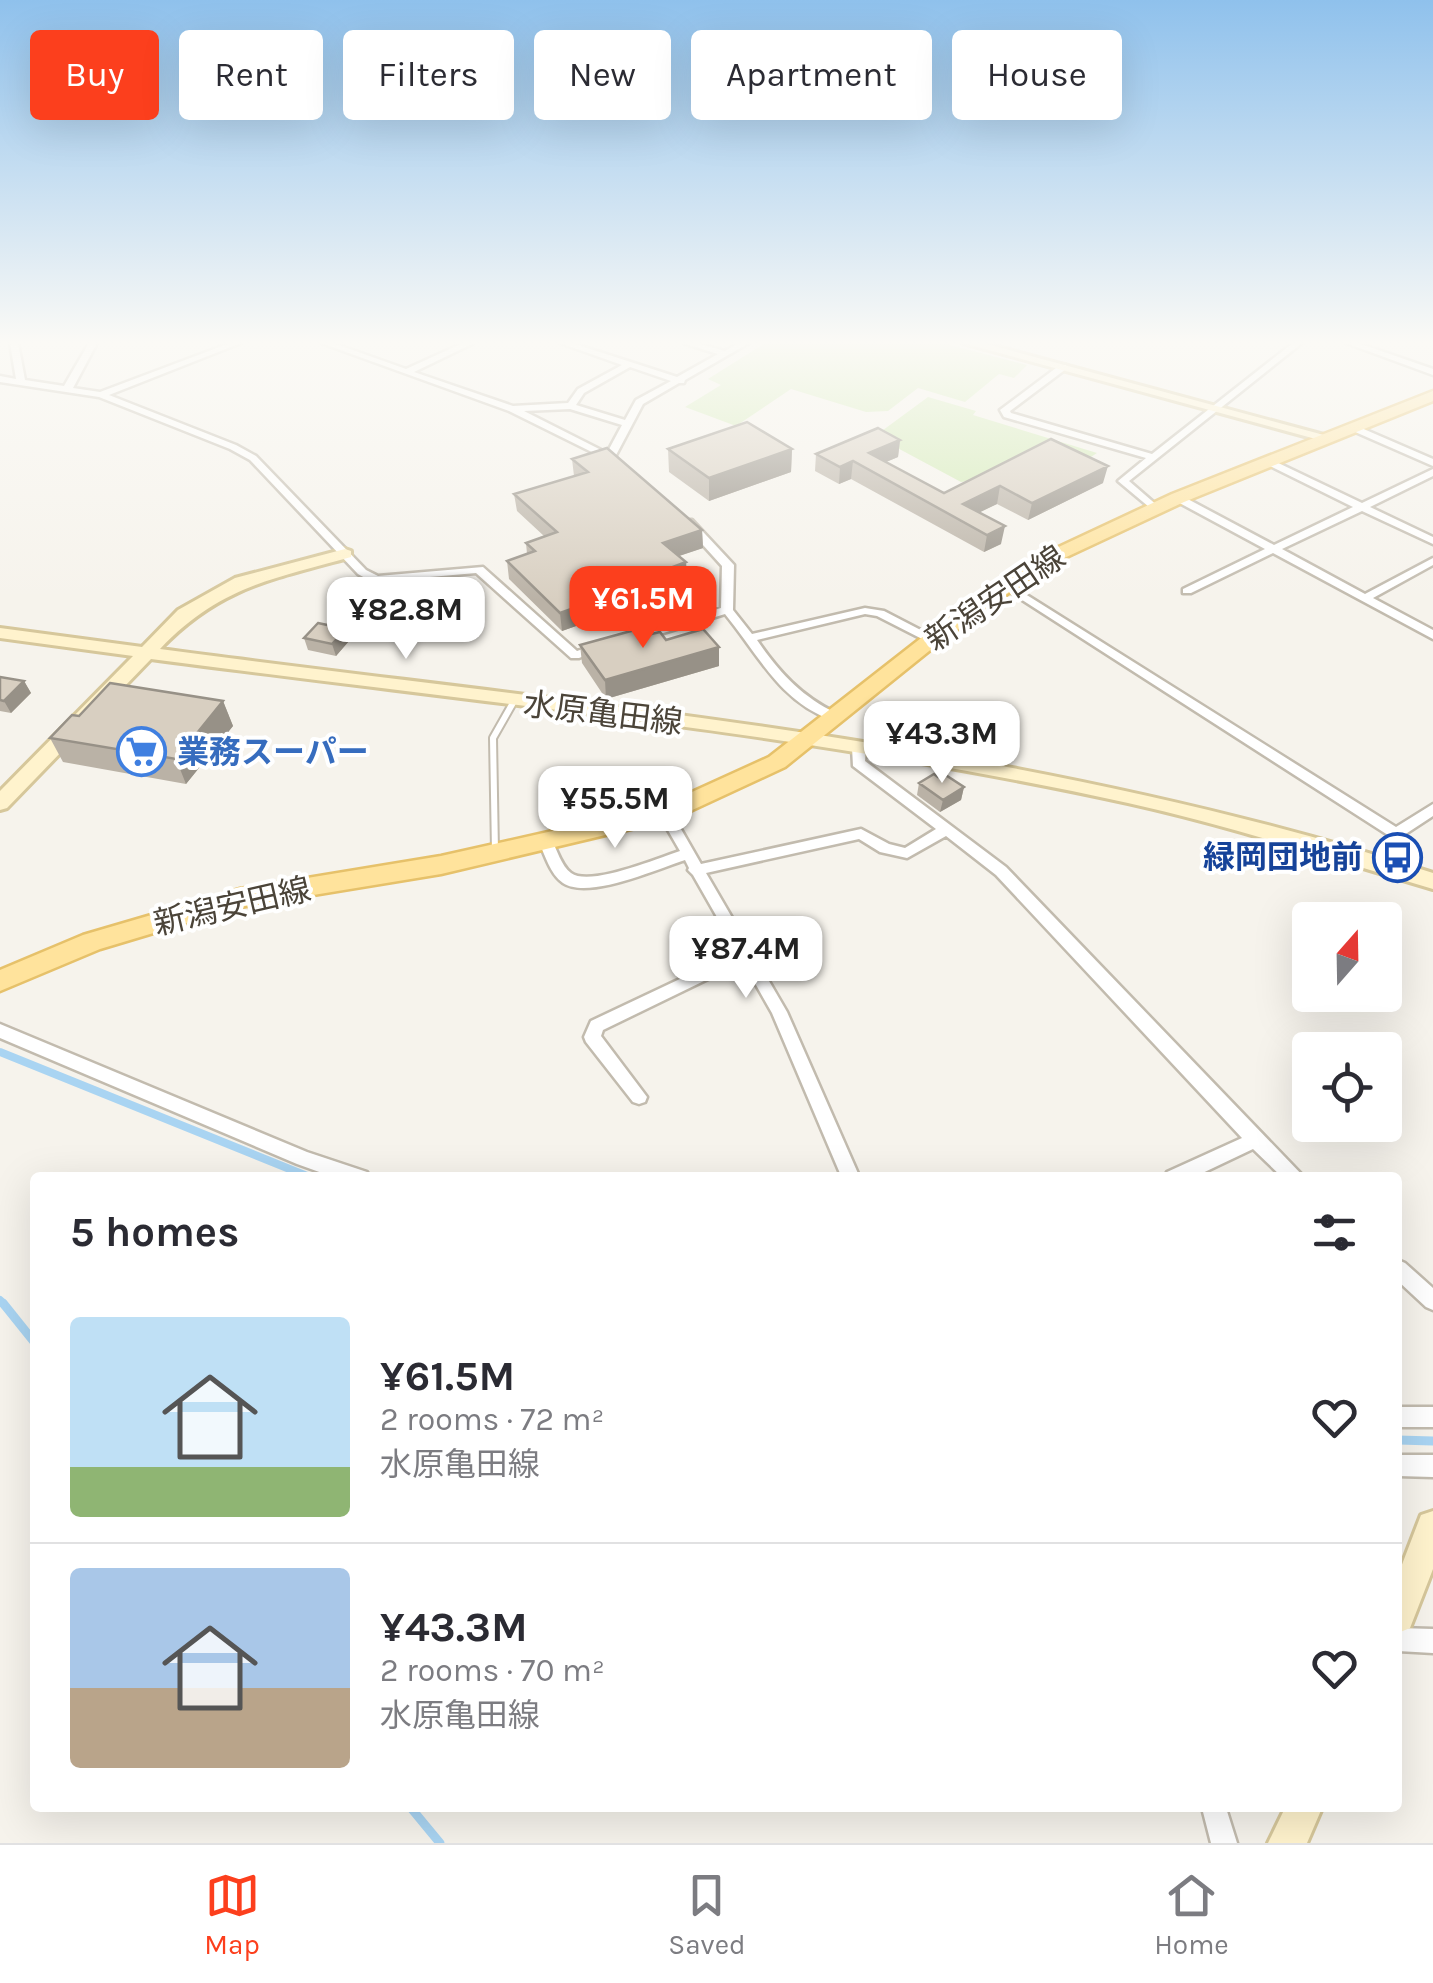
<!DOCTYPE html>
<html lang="en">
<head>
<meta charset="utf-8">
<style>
	:root { --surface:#fff; --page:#f7f7f7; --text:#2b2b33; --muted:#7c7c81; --line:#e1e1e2; --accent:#fc3f1d }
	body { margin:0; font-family:Karla,"Noto Sans JP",sans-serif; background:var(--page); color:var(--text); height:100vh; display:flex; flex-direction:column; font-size:38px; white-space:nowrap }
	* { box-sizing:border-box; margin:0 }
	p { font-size:32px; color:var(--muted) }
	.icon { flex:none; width:55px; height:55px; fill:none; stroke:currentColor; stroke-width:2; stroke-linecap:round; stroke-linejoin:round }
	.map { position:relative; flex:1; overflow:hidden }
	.sheet { position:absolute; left:30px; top:1172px; width:1372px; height:640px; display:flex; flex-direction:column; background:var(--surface); border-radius:10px; box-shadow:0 10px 40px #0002 }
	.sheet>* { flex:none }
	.top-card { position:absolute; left:30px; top:30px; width:1375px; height:90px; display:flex; gap:20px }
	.needle { width:65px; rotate:20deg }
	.buttons { position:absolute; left:1292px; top:902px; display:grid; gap:20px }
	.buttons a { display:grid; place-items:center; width:110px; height:110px; border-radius:10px; background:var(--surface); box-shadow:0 10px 40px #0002; font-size:50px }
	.price { position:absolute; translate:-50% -85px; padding:0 22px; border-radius:20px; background:#fff; color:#222; font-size:32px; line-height:65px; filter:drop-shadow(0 2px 5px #0008) }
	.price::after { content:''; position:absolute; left:50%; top:60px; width:30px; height:22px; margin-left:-15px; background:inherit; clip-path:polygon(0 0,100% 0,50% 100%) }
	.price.selected { background:var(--accent); color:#fff }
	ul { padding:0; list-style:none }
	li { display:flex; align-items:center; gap:30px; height:250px; padding:0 40px }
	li+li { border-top:2px solid var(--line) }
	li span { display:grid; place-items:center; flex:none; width:280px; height:200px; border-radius:10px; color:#555 }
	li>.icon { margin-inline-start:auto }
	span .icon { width:120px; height:120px; fill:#fffc; stroke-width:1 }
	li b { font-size:42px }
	h2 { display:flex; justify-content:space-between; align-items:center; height:120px; padding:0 40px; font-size:42px }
	.tag { padding:0 35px; border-radius:10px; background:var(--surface); box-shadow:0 10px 40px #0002; font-size:35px; line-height:90px }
	.tag.selected { background:var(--accent); color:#fff }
	.tabs { display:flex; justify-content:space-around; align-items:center; height:140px; border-top:2px solid var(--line); background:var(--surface); font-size:28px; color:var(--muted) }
	.tabs a { display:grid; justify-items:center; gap:5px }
	.tabs .selected { color:var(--accent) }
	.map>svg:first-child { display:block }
	.green { fill:#d2eab5 }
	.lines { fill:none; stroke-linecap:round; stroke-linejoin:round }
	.stream-far1 { stroke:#a9d4f2; stroke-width:8 }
	.stream { stroke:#a9d4f2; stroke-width:9 }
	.lane-casing { stroke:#c2bbae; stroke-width:10 }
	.street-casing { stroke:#c2bbae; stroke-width:5 }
	.secondary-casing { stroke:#d6c79b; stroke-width:6 }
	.primary-casing { stroke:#e6c16a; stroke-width:5 }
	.lane { stroke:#fff; stroke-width:6 }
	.street { fill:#fff; fill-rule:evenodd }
	.secondary { fill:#fff3cd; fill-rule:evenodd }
	.primary { fill:#ffe39c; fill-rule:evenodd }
	.wall { fill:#bab2a6 }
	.shaded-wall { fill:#979187 }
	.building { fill:#d8cfc1; stroke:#979187; stroke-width:2.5 }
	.labels { text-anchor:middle; stroke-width:8; stroke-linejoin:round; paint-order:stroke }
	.street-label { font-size:32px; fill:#4b4439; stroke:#fff }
	.shop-label { font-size:32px; font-weight:bold; fill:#366cbe; stroke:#fff; text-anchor:start }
	.transit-label { font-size:32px; font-weight:bold; fill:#164399; stroke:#fff; text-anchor:end }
</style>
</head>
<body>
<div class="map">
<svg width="1433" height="1843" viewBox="0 0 1433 1843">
	<rect width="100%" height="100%" fill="#f6f3ec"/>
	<path class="green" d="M765,343H943L1027,365L1014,378L999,374L965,402L918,388L888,411L866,412L791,389L736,426L685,407L721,385L708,379Z
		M928,397L976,411L973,415L1097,453L1077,466L961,482L875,436Z"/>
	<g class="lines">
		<path class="stream-far1" d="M0,1052L312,1178
			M0,1300L5,1306"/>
		<path class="stream" d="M3,1303L35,1343
			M1398,1440L1433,1441
			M411,1808L440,1843"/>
		<defs>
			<path id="lane" d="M495,851L493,738L514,701"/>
			<path id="street" d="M10,343H18L25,380L64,386L89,343H97L73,388L100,392L230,343H241L109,395L236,445L256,456L366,570L378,576L483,567L577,651L598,644L604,648L579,658H571L476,573L372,582L358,574L250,460L230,449L99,397L0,382V376L16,379Z
				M321,343H333L406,369L463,343H474L414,372L513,406L568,403L578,389L622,365L560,343H572L677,377L718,354L683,343H696L725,351L739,343H749L685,380L684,383H679L643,404L615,457L617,459L612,462L509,411ZM630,367L671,381L636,400L625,420L576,405L584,393ZM570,409L622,425L607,453L524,411Z
				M1293,343H1302L1129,481L1159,507V511L1155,512L1118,481L1146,458L1004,417L1000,410L1060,365H1066V369L1010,411L1011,413L1152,454Z
				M1346,343H1358L1433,369V375Z
				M1353,427H1359L1433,459V466L1353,431Z
				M1266,460H1272L1362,503L1433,469V476L1370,507L1433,537V544L1362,511L1282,549L1365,594L1433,558V565L1373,598L1433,630V639L1273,553L1191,593H1183V589L1265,549L1174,500V496H1182L1274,545L1353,507L1266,464Z
				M684,520H692L734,565L733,610L752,634L865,608L884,611L938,639L932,643L928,642L877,616L865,614L757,640C779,672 801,696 836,713L838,716L832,720C780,702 758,654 725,614L634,642H626V636L721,608L722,566L684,524Z
				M1006,582L1396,827L1433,804V816L1401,837H1391L1002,587L1000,585Z
				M859,743L866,747L865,761L1006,867L1305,1178H1283L1253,1149L1192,1178H1164L1167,1172L1242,1138L996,875L946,836L907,858L880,852L859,839L706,873L787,1012L860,1178H842L772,1013L743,962L603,1030L601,1036L647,1097L645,1102L639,1104L633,1102L586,1042L584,1037L591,1021L737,952L693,875L688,870L689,868L685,860C657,869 588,900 563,883C550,874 545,855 539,842L541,839H551C557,849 561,866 571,873C590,887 658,858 680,851L658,813L665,808L670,810L701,864L861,829L889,844L905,848L936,829L853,766L852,747Z
				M0,1024L307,1152L367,1172L370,1178H336L297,1164L0,1038Z
				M1398,1260L1405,1263L1433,1288V1310L1426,1307L1398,1281Z
				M1398,1407H1433V1427H1398Z
				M1398,1455H1433V1477L1398,1476Z
				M1398,1628L1433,1629V1653L1398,1651Z
				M1202,1808H1226L1237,1843H1211Z"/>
			<path id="secondary" d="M963,343H983L1335,438L1323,441Z
				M345,549L351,551V557C272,579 219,587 160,649C587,706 1021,740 1433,873V889C1331,859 1232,826 1128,803C809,733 475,702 151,659L7,808L0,810V791L133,656L0,638V628L142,647L178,610L235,578Z
				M1433,1511V1569L1410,1628L1398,1633V1575L1421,1515Z
				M1285,1808H1322L1307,1843H1268Z"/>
			<path id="primary" d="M1433,391V401L1184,502L1045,567L939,643L785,767L673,819L441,874L240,907L100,949L0,991V970L83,935L240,889L441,856L659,807L769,757L925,635L1033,559L1172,494Z"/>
		</defs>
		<use href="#lane" class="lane-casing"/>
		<use href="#street" class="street-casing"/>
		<use href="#secondary" class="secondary-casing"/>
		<use href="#primary" class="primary-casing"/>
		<use href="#lane" class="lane"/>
		<use href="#street" class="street"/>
		<use href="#secondary" class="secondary"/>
		<use href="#primary" class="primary"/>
	</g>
	<path class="wall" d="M1051,439L1103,483L1028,520L997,504L979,512L1001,544L984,552L851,479L839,484L815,471L816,454L900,440L898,457L886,462L944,493Z
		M668,449H792L791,472L709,501L669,472Z
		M572,459L702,530L703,548L679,556L686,562L687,580L672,586V593L641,605L634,599L592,615L593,620L562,631L509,579L507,561L527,554L526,543L544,536L517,511L514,494L574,476Z
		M647,635L666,640L719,666L606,699L582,663L580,645Z
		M304,638L349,641L336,656L308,650Z
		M0,677L24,681L31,693L11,713L0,711Z
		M223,701L233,726L186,784L63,762L50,738L79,716Z
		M938,777L964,787L961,800L940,812L917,795L919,783Z"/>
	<path class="shaded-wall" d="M900,440L898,457L867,470L869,453Z
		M792,449L791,472L709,501V478Z
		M853,461L851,479L839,484L840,467Z
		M1108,466L1103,483L1028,520L1032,503Z
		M1000,486L997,504L960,522L963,504Z
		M1005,526L1001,544L984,552L987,535Z
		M702,530L703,548L664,561L663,543Z
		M686,562L687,580L672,586V593L641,605L640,586L665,570Z
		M633,581L634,599L592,615L593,620L562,631L560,613L587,598Z
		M346,629L349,641L336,656L332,644Z
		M719,647V666L606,699L605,680Z
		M24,681L31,693L11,713L4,701Z
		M223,701L233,726L186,784L176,759Z
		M964,787L961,800L940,812L943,800Z"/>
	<path class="building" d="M747,422L792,449L709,478L668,449Z
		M878,428L900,440L869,453L944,493L1051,439L1108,466L1032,503L1000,486L963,504L1005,526L987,535L853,461L840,467L816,454Z
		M607,448L702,530L663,543L686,562L665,570L671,575L640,586L633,581L587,598L591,602L560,613L507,561L535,551L526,543L557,532L514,494L588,472L572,459Z
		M318,623L346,629L332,644L304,638Z
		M642,628L647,635L660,632L666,640L703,629L719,647L605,680L580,645Z
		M0,677L24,681L4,701L0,700Z
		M110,683L223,701L176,759L50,738L72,715L79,716Z
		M934,774L938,777L944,774L964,787L943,800L919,783Z"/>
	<linearGradient id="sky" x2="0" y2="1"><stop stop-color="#8fc1ec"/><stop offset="0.57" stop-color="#fbfaf6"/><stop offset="1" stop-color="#fbfaf6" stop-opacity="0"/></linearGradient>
	<rect width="1433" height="601" fill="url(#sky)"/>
	<defs>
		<symbol id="supermarket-ring" viewBox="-11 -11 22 22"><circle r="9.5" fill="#fff" stroke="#3f7fe0" stroke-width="1.5"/><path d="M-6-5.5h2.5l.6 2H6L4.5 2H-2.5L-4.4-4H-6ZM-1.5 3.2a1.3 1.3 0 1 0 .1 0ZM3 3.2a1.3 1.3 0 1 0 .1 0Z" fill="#3f7fe0"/></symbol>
		<symbol id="bus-ring" viewBox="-11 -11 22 22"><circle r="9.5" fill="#fff" stroke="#1a4fb4" stroke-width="1.5"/><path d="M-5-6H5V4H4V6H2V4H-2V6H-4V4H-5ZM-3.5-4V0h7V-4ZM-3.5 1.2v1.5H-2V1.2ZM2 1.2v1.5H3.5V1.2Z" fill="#1a4fb4"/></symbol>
	</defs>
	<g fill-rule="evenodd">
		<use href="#supermarket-ring" x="114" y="724" width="55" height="55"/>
		<use href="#bus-ring" x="1370" y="830" width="55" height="55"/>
	</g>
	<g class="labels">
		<g class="street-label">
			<text transform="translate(995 598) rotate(-34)" y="11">新潟安田線</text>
			<text transform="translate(603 713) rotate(7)" y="11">水原亀田線</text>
			<text transform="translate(232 906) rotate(-13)" y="11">新潟安田線</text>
		</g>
		<g class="shop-label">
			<text x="177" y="763">業務スーパー</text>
		</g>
		<g class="transit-label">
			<text x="1363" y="868">緑岡団地前</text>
		</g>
	</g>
</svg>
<div class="buttons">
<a><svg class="needle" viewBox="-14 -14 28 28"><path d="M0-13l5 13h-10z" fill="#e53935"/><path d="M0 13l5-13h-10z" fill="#7c7c81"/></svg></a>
<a><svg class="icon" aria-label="locate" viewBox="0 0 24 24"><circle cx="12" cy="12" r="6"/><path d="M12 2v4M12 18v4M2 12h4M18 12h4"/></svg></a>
</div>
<b class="price selected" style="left:643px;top:651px">¥61.5M</b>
<b class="price" style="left:406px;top:662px">¥82.8M</b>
<b class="price" style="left:942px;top:786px">¥43.3M</b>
<b class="price" style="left:615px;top:851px">¥55.5M</b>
<b class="price" style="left:746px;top:1001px">¥87.4M</b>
<div class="top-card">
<a class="tag selected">Buy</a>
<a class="tag">Rent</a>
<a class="tag">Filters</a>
<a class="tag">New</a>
<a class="tag">Apartment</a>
<a class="tag">House</a>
</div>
<section class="sheet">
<h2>5 homes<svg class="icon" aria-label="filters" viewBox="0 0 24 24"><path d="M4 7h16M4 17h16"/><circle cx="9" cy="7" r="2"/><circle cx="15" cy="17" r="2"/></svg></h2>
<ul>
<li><span style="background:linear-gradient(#bfe0f5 75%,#8fb573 0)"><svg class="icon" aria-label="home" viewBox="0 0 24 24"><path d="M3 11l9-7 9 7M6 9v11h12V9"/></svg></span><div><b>¥61.5M</b><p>2 rooms · 72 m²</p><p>水原亀田線</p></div><svg class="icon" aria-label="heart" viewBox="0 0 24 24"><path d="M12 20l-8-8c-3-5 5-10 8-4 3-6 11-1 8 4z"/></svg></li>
<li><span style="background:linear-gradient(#a9c7e8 60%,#b9a48a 0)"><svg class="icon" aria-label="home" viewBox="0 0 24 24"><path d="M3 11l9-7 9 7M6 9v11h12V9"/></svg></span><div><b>¥43.3M</b><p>2 rooms · 70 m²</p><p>水原亀田線</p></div><svg class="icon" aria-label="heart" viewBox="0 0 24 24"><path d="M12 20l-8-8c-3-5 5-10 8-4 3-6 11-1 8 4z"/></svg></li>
</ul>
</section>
</div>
<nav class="tabs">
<a class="selected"><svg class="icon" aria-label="map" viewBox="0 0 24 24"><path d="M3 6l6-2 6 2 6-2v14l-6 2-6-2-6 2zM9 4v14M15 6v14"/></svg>Map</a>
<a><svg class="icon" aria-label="saved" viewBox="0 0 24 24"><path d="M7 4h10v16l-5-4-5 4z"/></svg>Saved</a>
<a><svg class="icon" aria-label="home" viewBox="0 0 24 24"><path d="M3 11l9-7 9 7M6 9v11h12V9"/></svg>Home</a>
</nav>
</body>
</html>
